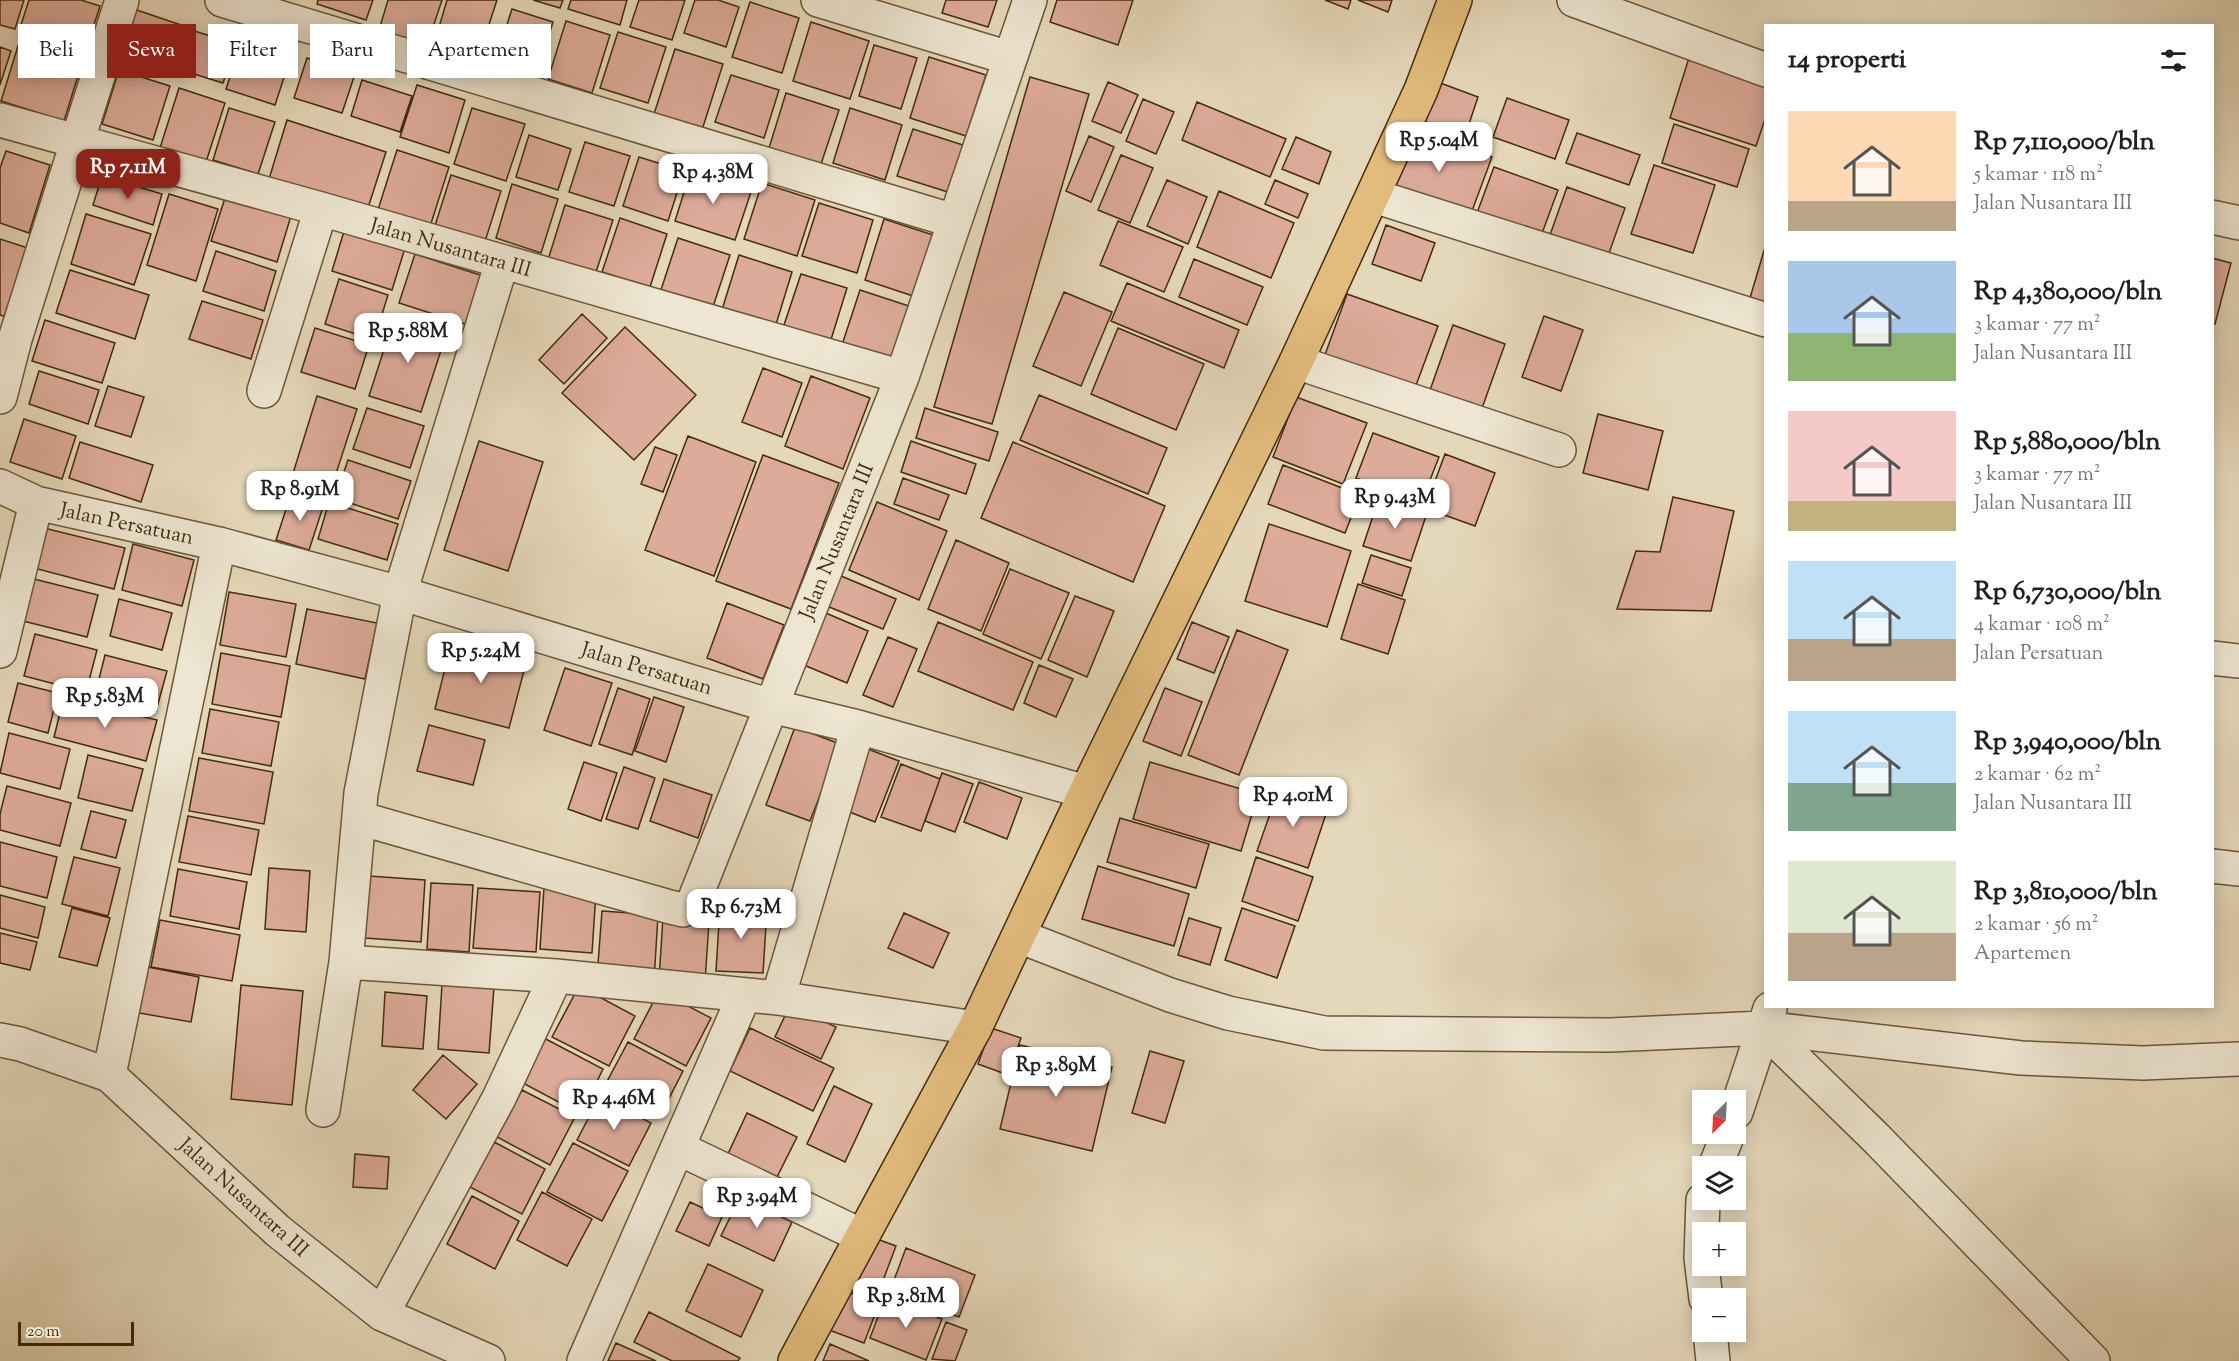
<!DOCTYPE html>
<html lang="id">
<head>
<meta charset="utf-8">
<style>
	:root { --surface:#fff; --page:#f2f2f2; --text:#202124; --muted:#757577; --accent:#8f2418 }
	body { margin:0; font-family:"Sorts Mill Goudy",serif; background:var(--page); color:var(--text); height:100vh; display:flex; flex-direction:column; font-size:22px; white-space:nowrap }
	* { box-sizing:border-box; margin:0 }
	p { font-size:20px; color:var(--muted) }
	.icon { flex:none; width:33px; height:33px; fill:none; stroke:currentColor; stroke-width:2; stroke-linecap:round; stroke-linejoin:round }
	.map { position:relative; flex:1; overflow:hidden }
	.details { position:absolute; left:1764px; top:24px; width:450px; height:984px; display:flex; flex-direction:column; background:var(--surface); border-radius:0px; box-shadow:0 3px 15px #0003 }
	.details>* { flex:none }
	.banner { position:absolute; left:18px; top:24px; width:570px; height:54px; display:flex; gap:12px }
	.needle { width:39px; rotate:204deg }
	.fabs { position:absolute; left:1692px; top:1090px; display:grid; gap:12px }
	.fabs a { display:grid; place-items:center; width:54px; height:54px; border-radius:0px; background:var(--surface); box-shadow:0 3px 15px #0003; font-size:30px }
	.scale { position:absolute; left:18px; bottom:15px; width:116px; box-sizing:border-box; padding-left:6px; border:3px solid #422d0b; border-top:0; font-size:16px; line-height:21px; white-space:nowrap; color:#422d0b; -webkit-text-stroke:4px #eee6d2; paint-order:stroke }
	.price { position:absolute; translate:-50% -51px; padding:0 14px; border-radius:12px; background:#fff; color:#222; font-size:20px; line-height:39px; filter:drop-shadow(0 2px 3px #0008) }
	.price::after { content:''; position:absolute; left:50%; top:36px; width:18px; height:14px; margin-left:-9px; background:inherit; clip-path:polygon(0 0,100% 0,50% 100%) }
	.price.active { background:var(--accent); color:#fff }
	ul { padding:0; list-style:none }
	li { display:flex; align-items:center; gap:18px; height:150px; padding:0 24px }
	li span { display:grid; place-items:center; flex:none; width:168px; height:120px; border-radius:0px; color:#555 }
	li>.icon { margin-inline-start:auto }
	span .icon { width:72px; height:72px; fill:#fffc; stroke-width:1 }
	li b { font-size:26px }
	h2 { display:flex; justify-content:space-between; align-items:center; height:72px; padding:0 24px; font-size:26px }
	.tag { padding:0 21px; border-radius:0px; background:var(--surface); box-shadow:0 3px 15px #0003; font-size:21px; line-height:54px }
	.tag.active { background:var(--accent); color:#fff }
	.map>svg:first-child { display:block }
	.building { fill:#ddab9a; stroke:#422d0b; stroke-width:1.5 }
	.lines { fill:none; stroke-linecap:round; stroke-linejoin:round }
	.minor-casing { stroke:#6b5837; stroke-width:36 }
	.major-casing { stroke:#422d0b; stroke-width:36 }
	.minor { stroke:#eee6d2; stroke-width:33 }
	.major { stroke:#e2bc7d; stroke-width:33 }
	.labels { text-anchor:middle; stroke-width:4.5; stroke-linejoin:round; paint-order:stroke }
	.street-label { font-size:21px; fill:#422d0b; stroke:#eee6d2 }
</style>
</head>
<body>
<div class="map">
<svg width="2239" height="1361" viewBox="0 0 2239 1361">
	<rect width="100%" height="100%" fill="#e5d8ba"/>
	<filter id="stains"><feTurbulence type="fractalNoise" baseFrequency=".00333" numOctaves="4"/><feColorMatrix values="0 0 0 0 .2 0 0 0 0 .09 0 0 0 0 .02 0 0 0 .5 -.17"/></filter>
	<radialGradient id="worn" r=".72"><stop offset=".6" stop-color="#630" stop-opacity="0"/><stop offset="1" stop-color="#630" stop-opacity=".3"/></radialGradient>
	<path class="building" d="M0,0H24L15,29L0,25Z
		M29,0H81L100,6L86,50L20,28Z
		M318,0H373L366,20L317,4Z
		M388,0H442L427,45L379,30Z
		M447,0H497L479,55L435,41Z
		M533,0H563L560,8Z
		M571,0H627L620,25L568,9Z
		M639,0H685L672,40L630,27Z
		M695,0H718L739,7L726,47L684,33Z
		M946,0H997L988,27L942,13Z
		M1057,0H1133L1118,45L1050,22Z
		M1325,0H1351L1348,9Z
		M1358,0H1392L1388,12Z
		M750,2L799,18L782,73L732,57Z
		M134,9L181,25L168,67L121,52Z
		M512,9L553,22L537,73L496,59Z
		M566,21L610,35L592,93L548,79Z
		M811,22L869,41L850,99L793,81Z
		M188,29L236,44L223,83L175,68Z
		M618,32L666,47L648,103L600,88Z
		M242,41L291,56L275,105L226,89Z
		M874,45L917,58L901,109L859,96Z
		M18,46L81,66L64,121L1,101Z
		M0,47L11,51L0,85Z
		M675,49L723,64L702,130L654,114Z
		M929,57L986,75L966,136L910,118Z
		M307,58L355,74L342,113L294,98Z
		M1689,58L1766,83V116L1756,146L1670,118Z
		M119,70L170,86L153,140L102,124Z
		M731,75L779,90L764,138L715,122Z
		M1030,77L1089,94L992,424L934,407Z
		M362,80L412,96L400,132L351,116Z
		M1435,81L1478,97L1465,136L1421,120Z
		M1108,82L1138,95L1121,133L1092,121Z
		M417,85L465,100L449,153L400,137Z
		M179,88L225,103L206,162L160,148Z
		M786,93L839,110L821,164L769,148Z
		M1507,98L1569,120L1555,159L1493,137Z
		M1143,99L1174,112L1156,154L1126,141Z
		M1197,102L1286,139L1270,177L1182,140Z
		M229,108L275,122L258,174L213,160Z
		M472,108L525,124L506,181L454,164Z
		M850,108L902,125L885,180L833,163Z
		M287,120L386,152L367,211L269,179Z
		M1674,124L1749,149L1737,187L1662,163Z
		M1409,127L1492,157L1469,219L1387,190Z
		M913,129L963,145L948,192L897,176Z
		M1577,133L1640,155L1629,185L1566,163Z
		M529,135L571,149L558,190L516,177Z
		M1089,136L1114,147L1091,202L1066,191Z
		M1296,137L1331,152L1319,184L1282,169Z
		M585,142L630,156L614,206L569,192Z
		M397,150L449,167L427,236L375,219Z
		M6,151L50,165L29,233L0,223V168Z
		M1121,155L1153,168L1130,223L1098,210Z
		M639,157L684,171L668,221L623,206Z
		M1654,165L1715,185L1693,253L1631,234Z
		M1494,167L1558,190L1541,236L1477,213Z
		M691,170L752,189L735,240L675,221Z
		M451,175L501,191L481,254L431,238Z
		M102,176L162,194L153,225L93,205Z
		M1167,180L1207,197L1188,244L1147,226Z
		M1275,180L1308,194L1298,218L1265,204Z
		M762,183L815,200L797,256L744,239Z
		M512,184L558,199L541,253L496,238Z
		M1567,187L1625,208L1608,256L1550,235Z
		M1219,191L1294,223L1271,278L1197,247Z
		M169,194L218,209L196,281L147,265Z
		M226,195L291,216L277,262L211,241Z
		M819,203L873,220L857,273L802,256Z
		M565,205L613,220L595,275L548,260Z
		M86,214L151,234L134,285L71,264Z
		M620,218L667,234L650,287L602,272Z
		M884,219L936,236L916,297L865,280Z
		M1118,221L1183,247L1164,292L1100,265Z
		M1386,225L1435,243L1421,281L1372,264Z
		M345,228L405,248L392,290L332,271Z
		M678,238L730,255L709,319L657,302Z
		M0,239L31,249L9,318L0,315Z
		M1766,244V303L1750,298Z
		M216,251L276,271L264,311L203,291Z
		M415,254L483,276L468,325L399,303Z
		M739,255L792,272L774,331L721,313Z
		M2212,258L2231,263L2215,324L2212,323Z
		M1194,259L1263,287L1247,325L1179,297Z
		M70,270L149,295L135,339L56,313Z
		M801,274L847,288L829,346L782,331Z
		M339,279L388,295L374,340L325,324Z
		M1127,283L1239,330L1224,368L1111,321Z
		M860,290L912,307L894,362L842,345Z
		M1064,292L1112,312L1081,386L1033,366Z
		M1347,294L1438,326L1412,396L1322,363Z
		M202,301L263,320L251,359L189,339Z
		M582,314L607,338L564,384L539,360Z
		M395,315L447,332L421,412L369,396Z
		M1544,316L1583,330L1561,391L1522,377Z
		M45,320L115,343L102,383L32,361Z
		M1453,325L1505,344L1481,411L1429,393Z
		M625,327L696,395L634,460L562,393Z
		M315,328L369,345L355,389L301,372Z
		M1118,328L1204,364L1176,430L1091,394Z
		M763,368L802,383L782,437L742,422Z
		M39,371L99,390L88,424L29,404Z
		M811,376L870,398L843,469L785,446Z
		M108,386L144,397L131,437L95,426Z
		M1039,395L1167,448L1148,494L1020,440Z
		M317,396L357,409L329,495L290,483Z
		M1296,397L1367,423L1343,484L1273,457Z
		M367,408L424,426L410,468L353,449Z
		M925,408L998,432L989,461L916,438Z
		M1598,414L1663,431L1648,490L1583,473Z
		M24,419L76,436L62,479L10,462Z
		M1373,433L1439,457L1421,503L1356,478Z
		M688,436L756,462L714,576L645,550Z
		M479,441L543,462L508,571L444,550Z
		M911,441L976,464L966,494L901,472Z
		M80,442L153,465L141,502L69,478Z
		M1013,442L1165,506L1133,582L981,518Z
		M655,447L677,455L663,492L641,484Z
		M1445,454L1495,473L1475,526L1425,508Z
		M763,455L839,483L791,609L716,581Z
		M348,460L411,481L398,519L335,498Z
		M1283,465L1360,495L1345,533L1268,504Z
		M903,478L949,495L939,520L894,504Z
		M291,494L324,504L309,550L276,540Z
		M1673,497L1734,511L1711,611L1617,609L1636,551L1660,552Z
		M1379,498L1427,513L1411,561L1363,546Z
		M329,502L398,524L387,560L318,539Z
		M877,502L947,531L919,600L849,570Z
		M1269,524L1351,551L1327,627L1245,601Z
		M44,528L125,548L114,589L34,568Z
		M956,540L1009,563L981,631L928,609Z
		M133,544L194,560L182,606L122,590Z
		M1371,555L1411,568L1402,596L1362,583Z
		M1010,569L1069,593L1041,659L983,634Z
		M834,573L896,599L883,629L822,604Z
		M34,579L98,595L87,637L23,621Z
		M1358,584L1405,600L1388,654L1341,639Z
		M229,592L296,604L286,657L220,645Z
		M1075,596L1114,611L1087,677L1048,660Z
		M119,599L172,613L162,650L110,636Z
		M727,603L784,625L763,679L707,658Z
		M307,609L377,623L365,679L296,664Z
		M821,611L868,631L847,683L799,663Z
		M938,622L1033,662L1013,710L918,671Z
		M1192,622L1229,637L1214,673L1177,659Z
		M1237,630L1288,650L1239,775L1188,755Z
		M35,634L97,650L86,692L24,676Z
		M888,637L917,649L893,707L863,695Z
		M452,640L527,659L509,728L435,709Z
		M221,653L290,666L281,717L212,704Z
		M105,655L167,671L156,711L95,695Z
		M1039,665L1073,679L1056,717L1024,703Z
		M565,668L612,683L591,746L544,730Z
		M18,683L58,693L48,733L8,722Z
		M618,688L650,699L632,755L599,744Z
		M1165,688L1202,702L1181,756L1143,741Z
		M64,697L157,720L146,761L54,737Z
		M654,697L684,707L666,762L635,751Z
		M210,709L279,722L271,766L202,753Z
		M429,725L485,740L473,785L417,771Z
		M795,727L840,744L810,821L766,805Z
		M9,733L70,749L60,789L0,773Z
		M860,746L899,761L875,822L837,807Z
		M88,755L143,769L132,811L78,798Z
		M199,758L273,772L264,824L189,811Z
		M584,762L617,773L601,821L568,809Z
		M1150,762L1258,794L1241,851L1133,819Z
		M901,764L940,779L921,831L881,817Z
		M624,767L655,778L638,829L606,819Z
		M942,773L973,784L955,832L925,821Z
		M664,779L712,795L698,838L650,821Z
		M979,782L1022,798L1007,839L964,822Z
		M7,786L71,803L60,846L0,830V814Z
		M1279,788L1329,805L1308,868L1257,851Z
		M91,811L126,820L116,858L81,849Z
		M188,816L259,830L251,875L179,862Z
		M1120,818L1209,844L1196,888L1107,862Z
		M0,842L57,857L47,898L0,886Z
		M74,857L120,868L108,916L62,904Z
		M1256,857L1313,877L1298,921L1242,901Z
		M1098,866L1189,894L1174,946L1082,919Z
		M269,868L310,871L306,932L265,929Z
		M178,869L247,882L239,929L170,916Z
		M369,876L425,880L421,942L365,938Z
		M431,883L473,885L469,952L427,949Z
		M478,888L540,892L536,952L473,948Z
		M544,888L596,892L592,953L540,949Z
		M0,895L45,907L38,938L0,928Z
		M720,906L767,909L763,973L716,971Z
		M72,908L110,918L97,966L59,957Z
		M1242,908L1295,926L1277,978L1225,960Z
		M602,911L658,915L654,981L597,977Z
		M904,913L949,933L933,968L888,948Z
		M663,918L709,922L705,982L659,979Z
		M1189,918L1221,928L1210,965L1178,955Z
		M160,920L240,935L232,981L151,967Z
		M0,933L37,942L30,970L0,963Z
		M148,967L199,977L191,1022L139,1013Z
		M442,984L494,987L489,1053L438,1049Z
		M241,985L303,991L292,1105L231,1099Z
		M579,986L635,1016L609,1066L552,1037Z
		M659,991L711,1018L686,1066L634,1039Z
		M385,992L427,996L423,1049L382,1046Z
		M790,1005L836,1027L821,1059L775,1037Z
		M750,1028L834,1068L813,1111L730,1071Z
		M991,1028L1021,1038L1008,1075L978,1064Z
		M542,1037L603,1069L581,1114L519,1081Z
		M628,1042L683,1071L659,1118L603,1089Z
		M1020,1045L1112,1067L1092,1151L1000,1129Z
		M1150,1051L1184,1061L1165,1123L1132,1113Z
		M443,1055L477,1084L446,1119L413,1090Z
		M834,1086L872,1104L845,1162L807,1144Z
		M522,1090L575,1117L550,1165L497,1137Z
		M600,1096L651,1123L629,1166L577,1140Z
		M747,1113L797,1137L776,1179L727,1156Z
		M494,1142L545,1169L522,1214L470,1187Z
		M573,1143L628,1171L602,1221L547,1192Z
		M355,1154L389,1157L387,1189L353,1187Z
		M542,1192L592,1219L567,1266L517,1240Z
		M472,1196L519,1221L495,1269L447,1244Z
		M740,1197L792,1222L774,1261L721,1236Z
		M690,1202L722,1217L709,1246L676,1231Z
		M866,1235L896,1246L879,1291L850,1280Z
		M906,1248L975,1275L959,1317L890,1291Z
		M708,1264L763,1290L741,1337L686,1311Z
		M844,1290L879,1304L864,1343L829,1330Z
		M885,1298L942,1319L926,1360L870,1338Z
		M649,1312L740,1358L738,1361H672L634,1342Z
		M946,1322L967,1330L955,1361L932,1359Z
		M616,1343L656,1361H608Z
		M830,1344L869,1361H823Z"/>
	<g class="lines">
		<defs>
			<path id="minor" d="M222,0L954,221
				M818,0L1009,58
				M1574,0L1766,70
				M0,120L321,209L902,377
				M1374,196L1766,320
				M2212,217L2239,223
				M502,262L400,593L361,793L346,962L556,976L778,998L975,1028
				M1296,362L1559,450
				M264,391L321,209
				M0,397L15,339L122,0
				M0,486L36,503L219,544L400,593L771,706L858,727L1086,792
				M0,651L36,503
				M2212,658L2239,661
				M359,818L670,907L683,910L692,906L902,377L1030,0
				M2212,866L2239,869
				M1019,936L1170,995L1228,1013L1324,1033L1610,1035L1763,1028L2021,1058L2143,1063L2239,1059
				M778,998L858,727
				M1763,1028L1875,1137L2093,1361
				M0,1040L20,1044L109,1075L278,1231L382,1314L488,1361
				M109,1075L219,544
				M323,1110L346,962
				M1736,1112L1770,1009
				M678,1148L862,1236
				M1715,1167L1728,1134
				M1703,1200L1701,1258L1706,1299
				M382,1314L499,1098L556,976
				M1710,1332L1713,1361
				M584,1361L744,996"/>
			<path id="major" d="M795,1361L975,1028L1086,792L1296,362L1421,90L1455,0"/>
		</defs>
		<use href="#minor" class="minor-casing"/>
		<use href="#major" class="major-casing"/>
		<use href="#minor" class="minor"/>
		<use href="#major" class="major"/>
	</g>
	<g class="labels">
		<g class="street-label">
			<text transform="translate(451 247) rotate(16)" y="7">Jalan Nusantara III</text>
			<text transform="translate(127 523) rotate(12)" y="7">Jalan Persatuan</text>
			<text transform="translate(836 541) rotate(-68)" y="7">Jalan Nusantara III</text>
			<text transform="translate(647 668) rotate(17)" y="7">Jalan Persatuan</text>
			<text transform="translate(244 1197) rotate(42)" y="7">Jalan Nusantara III</text>
		</g>
	</g>
	<rect width="100%" height="100%" filter="url(#stains)"/>
	<rect width="100%" height="100%" fill="url(#worn)"/>
</svg>
<div class="fabs">
<a><svg class="needle" viewBox="-14 -14 28 28"><path d="M0-13l5 13h-10z" fill="#e53935"/><path d="M0 13l5-13h-10z" fill="#757577"/></svg></a>
<a><svg class="icon" aria-label="layers" viewBox="0 0 24 24"><path d="M12 4l9 5-9 5-9-5zM3 14l9 5 9-5"/></svg></a>
<a>+</a>
<a>−</a>
</div>
<div class="scale">20 m</div>
<b class="price" style="left:1439px;top:173px">Rp 5.04M</b>
<b class="price active" style="left:128px;top:200px">Rp 7.11M</b>
<b class="price" style="left:713px;top:205px">Rp 4.38M</b>
<b class="price" style="left:408px;top:364px">Rp 5.88M</b>
<b class="price" style="left:300px;top:522px">Rp 8.91M</b>
<b class="price" style="left:1395px;top:530px">Rp 9.43M</b>
<b class="price" style="left:481px;top:684px">Rp 5.24M</b>
<b class="price" style="left:105px;top:729px">Rp 5.83M</b>
<b class="price" style="left:1293px;top:828px">Rp 4.01M</b>
<b class="price" style="left:741px;top:940px">Rp 6.73M</b>
<b class="price" style="left:1056px;top:1098px">Rp 3.89M</b>
<b class="price" style="left:614px;top:1131px">Rp 4.46M</b>
<b class="price" style="left:757px;top:1229px">Rp 3.94M</b>
<b class="price" style="left:906px;top:1329px">Rp 3.81M</b>
<div class="banner">
<a class="tag">Beli</a>
<a class="tag active">Sewa</a>
<a class="tag">Filter</a>
<a class="tag">Baru</a>
<a class="tag">Apartemen</a>
</div>
<section class="details">
<h2>14 properti<svg class="icon" aria-label="filters" viewBox="0 0 24 24"><path d="M4 7h16M4 17h16"/><circle cx="9" cy="7" r="2"/><circle cx="15" cy="17" r="2"/></svg></h2>
<ul>
<li><span style="background:linear-gradient(#ffd9b3 75%,#b9a48a 0)"><svg class="icon" aria-label="home" viewBox="0 0 24 24"><path d="M3 11l9-7 9 7M6 9v11h12V9"/></svg></span><div><b>Rp 7,110,000/bln</b><p>5 kamar · 118 m²</p><p>Jalan Nusantara III</p></div></li>
<li><span style="background:linear-gradient(#a9c7e8 60%,#8fb573 0)"><svg class="icon" aria-label="home" viewBox="0 0 24 24"><path d="M3 11l9-7 9 7M6 9v11h12V9"/></svg></span><div><b>Rp 4,380,000/bln</b><p>3 kamar · 77 m²</p><p>Jalan Nusantara III</p></div></li>
<li><span style="background:linear-gradient(#f6c9c9 75%,#c2b280 0)"><svg class="icon" aria-label="home" viewBox="0 0 24 24"><path d="M3 11l9-7 9 7M6 9v11h12V9"/></svg></span><div><b>Rp 5,880,000/bln</b><p>3 kamar · 77 m²</p><p>Jalan Nusantara III</p></div></li>
<li><span style="background:linear-gradient(#bfe0f5 65%,#b9a48a 0)"><svg class="icon" aria-label="home" viewBox="0 0 24 24"><path d="M3 11l9-7 9 7M6 9v11h12V9"/></svg></span><div><b>Rp 6,730,000/bln</b><p>4 kamar · 108 m²</p><p>Jalan Persatuan</p></div></li>
<li><span style="background:linear-gradient(#bfe0f5 60%,#7fa58c 0)"><svg class="icon" aria-label="home" viewBox="0 0 24 24"><path d="M3 11l9-7 9 7M6 9v11h12V9"/></svg></span><div><b>Rp 3,940,000/bln</b><p>2 kamar · 62 m²</p><p>Jalan Nusantara III</p></div></li>
<li><span style="background:linear-gradient(#dfe7d0 60%,#b9a48a 0)"><svg class="icon" aria-label="home" viewBox="0 0 24 24"><path d="M3 11l9-7 9 7M6 9v11h12V9"/></svg></span><div><b>Rp 3,810,000/bln</b><p>2 kamar · 56 m²</p><p>Apartemen</p></div></li>
</ul>
</section>
</div>
</body>
</html>
